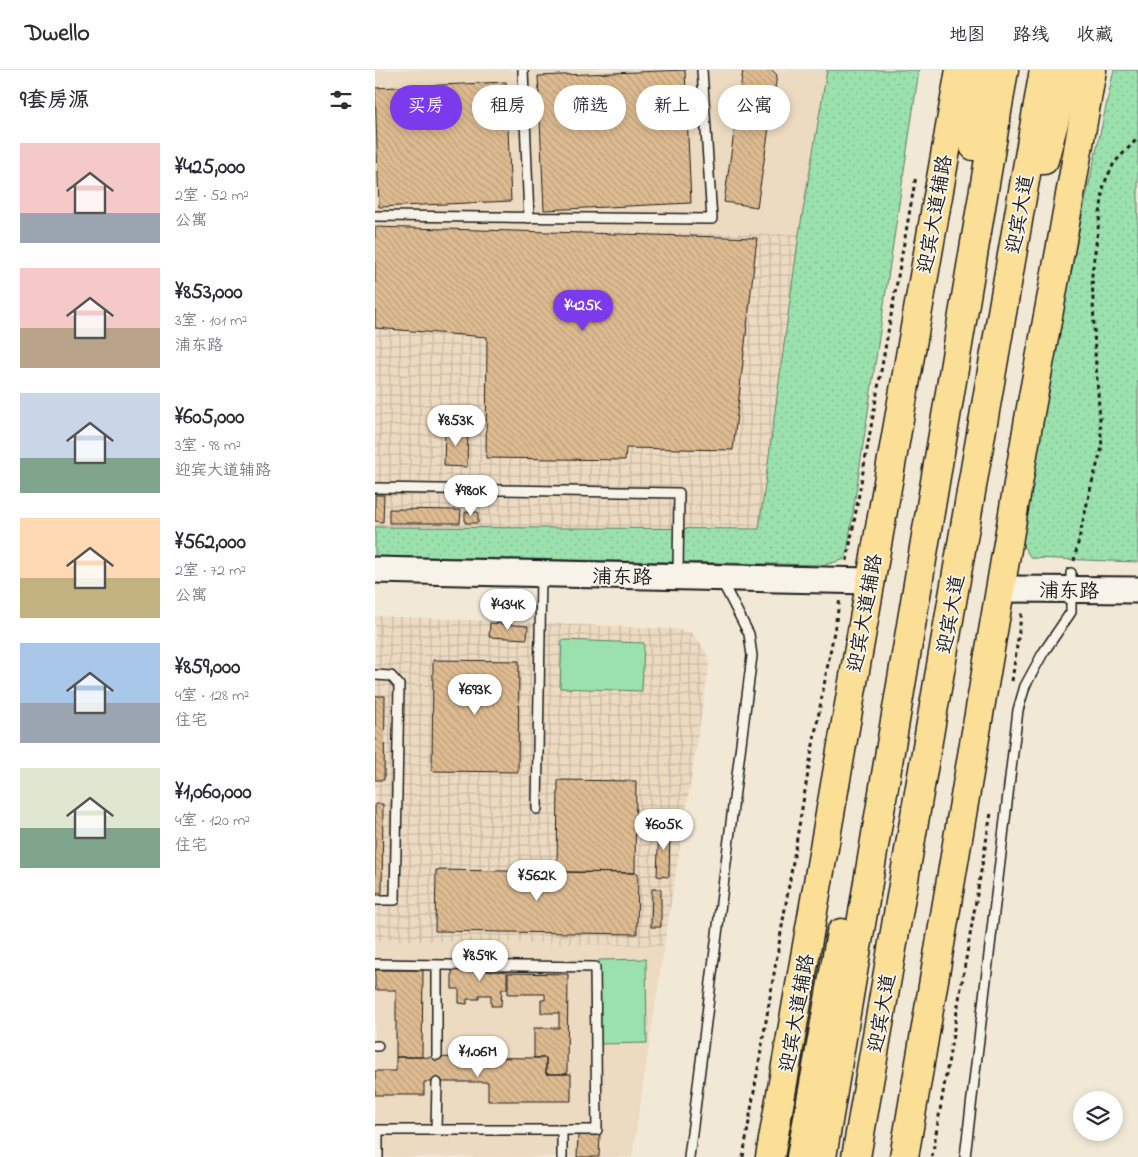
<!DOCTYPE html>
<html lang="zh">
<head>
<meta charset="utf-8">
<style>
	:root { --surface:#fff; --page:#f2f2f3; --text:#2b2b33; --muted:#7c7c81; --line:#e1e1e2; --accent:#7c3aed }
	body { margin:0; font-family:"Indie Flower","LXGW WenKai TC",sans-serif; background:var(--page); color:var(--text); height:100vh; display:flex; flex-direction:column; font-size:19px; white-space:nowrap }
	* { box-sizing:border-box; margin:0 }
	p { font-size:16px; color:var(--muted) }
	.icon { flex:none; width:28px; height:28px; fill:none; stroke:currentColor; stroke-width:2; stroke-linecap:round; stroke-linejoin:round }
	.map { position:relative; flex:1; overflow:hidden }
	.panel { display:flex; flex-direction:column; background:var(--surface); width:375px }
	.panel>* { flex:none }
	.guide { position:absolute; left:15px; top:15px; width:475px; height:45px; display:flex; gap:10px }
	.tools { position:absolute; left:698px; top:1021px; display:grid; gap:10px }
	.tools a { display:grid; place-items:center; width:50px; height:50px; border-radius:50%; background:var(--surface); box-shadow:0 2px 8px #0003; font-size:25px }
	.price { position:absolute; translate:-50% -42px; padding:0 11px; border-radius:18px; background:#fff; color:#222; font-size:16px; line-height:32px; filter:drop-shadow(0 1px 2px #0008) }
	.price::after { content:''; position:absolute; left:50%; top:30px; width:15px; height:11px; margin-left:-8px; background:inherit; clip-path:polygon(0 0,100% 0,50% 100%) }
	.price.current { background:var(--accent); color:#fff }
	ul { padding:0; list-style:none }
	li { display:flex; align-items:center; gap:15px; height:125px; padding:0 20px }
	li span { display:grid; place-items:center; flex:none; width:140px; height:100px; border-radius:0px; color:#555 }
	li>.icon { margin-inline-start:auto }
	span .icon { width:60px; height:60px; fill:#fffc; stroke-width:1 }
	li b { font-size:21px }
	h2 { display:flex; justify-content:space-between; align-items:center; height:60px; padding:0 20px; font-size:21px }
	.tag { padding:0 18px; border-radius:22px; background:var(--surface); box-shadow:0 2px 8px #0003; font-size:18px; line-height:45px }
	.tag.current { background:var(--accent); color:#fff }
	header { display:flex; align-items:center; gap:30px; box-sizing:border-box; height:70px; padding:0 25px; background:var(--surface); border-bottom:1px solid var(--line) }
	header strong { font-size:24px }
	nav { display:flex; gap:28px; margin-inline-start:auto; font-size:18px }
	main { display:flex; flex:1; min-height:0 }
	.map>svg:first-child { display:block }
	.built { fill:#ecdac1 }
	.industrial { fill:url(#industrial-grid) }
	.grass { fill:#9be1ae; stroke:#5c7e65 }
	.park { fill:url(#park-dots); stroke:#5c7e65 }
	.building { fill:url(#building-back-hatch); stroke:#1c1c1c }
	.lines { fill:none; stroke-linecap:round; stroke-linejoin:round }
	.lane-casing { stroke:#1c1c1c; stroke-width:12 }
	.secondary-casing { stroke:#1c1c1c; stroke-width:29 }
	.primary-casing { stroke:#1c1c1c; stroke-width:31 }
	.highway-casing { stroke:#1c1c1c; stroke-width:31 }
	.path { stroke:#1c1c1c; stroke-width:3; stroke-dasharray:4 4; stroke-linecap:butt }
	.lane { stroke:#f7f3e8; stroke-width:9 }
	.secondary { stroke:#f7f3e8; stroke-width:25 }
	.primary { stroke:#fbdf96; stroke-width:28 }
	.highway { stroke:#fbdf96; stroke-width:28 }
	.labels { text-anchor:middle; stroke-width:4; stroke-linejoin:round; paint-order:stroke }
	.street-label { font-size:20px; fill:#1c1c1c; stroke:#f7f3e8 }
</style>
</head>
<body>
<header>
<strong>Dwello</strong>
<nav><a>地图</a><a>路线</a><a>收藏</a></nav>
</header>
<main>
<section class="panel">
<h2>9套房源<svg class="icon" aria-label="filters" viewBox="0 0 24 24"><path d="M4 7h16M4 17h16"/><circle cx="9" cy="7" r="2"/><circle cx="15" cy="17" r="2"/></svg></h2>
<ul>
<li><span style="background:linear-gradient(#f6c9c9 70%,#9aa5b1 0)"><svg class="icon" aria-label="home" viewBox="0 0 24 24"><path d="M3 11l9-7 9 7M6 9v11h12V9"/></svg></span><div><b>¥425,000</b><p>2室 · 52 m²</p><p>公寓</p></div></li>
<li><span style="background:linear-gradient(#f6c9c9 60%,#b9a48a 0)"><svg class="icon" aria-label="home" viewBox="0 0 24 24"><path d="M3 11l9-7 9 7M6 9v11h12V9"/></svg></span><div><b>¥853,000</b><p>3室 · 101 m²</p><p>浦东路</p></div></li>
<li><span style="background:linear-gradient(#c9d6e8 65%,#7fa58c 0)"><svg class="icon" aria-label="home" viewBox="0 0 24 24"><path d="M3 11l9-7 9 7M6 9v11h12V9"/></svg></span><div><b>¥605,000</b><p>3室 · 98 m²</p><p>迎宾大道辅路</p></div></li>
<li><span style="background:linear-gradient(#ffd9b3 60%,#c2b280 0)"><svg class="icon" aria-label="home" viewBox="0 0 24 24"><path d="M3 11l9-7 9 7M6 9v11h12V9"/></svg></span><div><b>¥562,000</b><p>2室 · 72 m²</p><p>公寓</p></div></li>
<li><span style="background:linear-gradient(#a9c7e8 60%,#9aa5b1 0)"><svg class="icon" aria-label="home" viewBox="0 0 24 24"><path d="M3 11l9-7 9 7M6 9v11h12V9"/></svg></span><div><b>¥859,000</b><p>4室 · 128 m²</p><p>住宅</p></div></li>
<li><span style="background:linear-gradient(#dfe7d0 60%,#7fa58c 0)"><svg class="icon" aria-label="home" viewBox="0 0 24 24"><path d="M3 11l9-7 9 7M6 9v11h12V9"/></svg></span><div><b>¥1,060,000</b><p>4室 · 120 m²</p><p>住宅</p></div></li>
</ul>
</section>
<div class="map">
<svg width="763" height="1087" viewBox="0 0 763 1087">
	<defs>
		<pattern id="industrial-grid" width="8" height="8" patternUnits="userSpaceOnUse" patternTransform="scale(1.25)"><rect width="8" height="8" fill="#ecdac1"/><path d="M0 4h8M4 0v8" fill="none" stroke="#cabaa5"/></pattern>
		<pattern id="park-dots" width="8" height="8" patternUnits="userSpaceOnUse" patternTransform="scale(1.25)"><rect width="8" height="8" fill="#9be1ae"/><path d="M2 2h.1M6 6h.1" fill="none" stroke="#85c095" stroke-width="1.8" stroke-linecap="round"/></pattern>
		<pattern id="building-back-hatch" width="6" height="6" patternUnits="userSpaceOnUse" patternTransform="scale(1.25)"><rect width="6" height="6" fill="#debb90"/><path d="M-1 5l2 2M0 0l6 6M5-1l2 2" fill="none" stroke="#bea07c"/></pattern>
	</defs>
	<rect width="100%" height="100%" fill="#f2e8d6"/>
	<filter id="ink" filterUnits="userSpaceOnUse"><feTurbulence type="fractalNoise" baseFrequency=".02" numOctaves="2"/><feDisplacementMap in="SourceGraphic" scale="10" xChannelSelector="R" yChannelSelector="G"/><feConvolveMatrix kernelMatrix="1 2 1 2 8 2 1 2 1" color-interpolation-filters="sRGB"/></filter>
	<g filter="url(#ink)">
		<path class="built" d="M0,0H452L424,164L0,157Z
			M0,870L289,876L257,1087H0Z"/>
		<path class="industrial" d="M0,157L424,164L384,459L0,457Z
			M0,546L300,559L317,563L328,577L334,591L333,603L289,876L0,870Z"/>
		<path class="grass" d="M187,570L269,573L267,621L185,618Z
			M271,889L272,973L226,974L224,890Z"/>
		<path class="park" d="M452,0H544L471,489L449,495L0,486V457L384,459L424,164Z
			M739,0H763V492L656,488L638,460Z"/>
		<path class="building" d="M310,0L316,133L169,140L163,6Z
			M368,0H397L402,5L382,137L349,132Z
			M131,12L136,131L4,137L0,18Z
			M0,157L382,168L358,380L251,378L250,390L111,388L112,267L0,258Z
			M70,358H93L92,397L69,396Z
			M0,425H9L8,452L0,451Z
			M14,439L86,440L85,453H14Z
			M90,442H103V453H90Z
			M115,553L153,556L152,569L114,567Z
			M58,590L144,591L143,702L57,701Z
			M0,626H10L9,710H0Z
			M183,710L261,711L260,803L182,802Z
			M0,734H8L7,823H0Z
			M284,754L295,755L294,807L282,806Z
			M61,800L263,803L262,864L60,861Z
			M277,819H286V857H276Z
			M77,895L132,896V919H127L126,936H116V925H104V929H92V934L84,933V919H77Z
			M0,900H48L47,987H21V920H0Z
			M133,903L193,904L192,1004H171V988H159V958H184V943H166V930H170V924H133Z
			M21,987L171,988V1004H196V1031H113V1012H49V1025H0V1001H21Z
			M203,1064H225L224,1087H202Z"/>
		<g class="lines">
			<defs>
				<path id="lane" d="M148,0L154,148
					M0,146L337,149L327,0
					M0,418L304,423L303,504
					M0,605L16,606L24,615L20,830H0
					M162,739L166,506
					M0,894L220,897L222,1060H187
					M0,976H3
					M62,985V895
					M61,1060L62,1013
					M3,1087V1060H187V1087
					M314,1087L377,586L374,564L346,510
					M590,1087L643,640L650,616L668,583L696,542V503"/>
				<path id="secondary" d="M0,500L495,511
					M625,519L763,520"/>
				<path id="primary" d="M395,1087L585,0
					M529,1087L655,343L688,165L717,0"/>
				<path id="highway" d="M599,76L608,0
					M669,90L693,0
					M426,1087L466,863
					M447,1087L629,0
					M481,1087L669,0"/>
			</defs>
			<use href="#lane" class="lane-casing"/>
			<use href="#secondary" class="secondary-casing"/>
			<use href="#primary" class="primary-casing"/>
			<use href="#highway" class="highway-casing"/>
			<path class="path" d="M472,491L541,106
				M699,491L716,416L727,378L720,282L717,204L729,114L739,93L763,68
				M637,611L647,540
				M368,1087L435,691L465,529
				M557,1087L616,743"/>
			<use href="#lane" class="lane"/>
			<use href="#secondary" class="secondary"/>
			<use href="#primary" class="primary"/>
			<use href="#highway" class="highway"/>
		</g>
	</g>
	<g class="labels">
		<g class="street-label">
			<text transform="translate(559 144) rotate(-80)" y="7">迎宾大道辅路</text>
			<text transform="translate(644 144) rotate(-80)" y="7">迎宾大道</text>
			<text transform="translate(247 506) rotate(1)" y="7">浦东路</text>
			<text transform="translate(694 520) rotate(1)" y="7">浦东路</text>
			<text transform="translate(489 543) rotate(-80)" y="7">迎宾大道辅路</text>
			<text transform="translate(575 544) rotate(-80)" y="7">迎宾大道</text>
			<text transform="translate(421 943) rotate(-80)" y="7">迎宾大道辅路</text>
			<text transform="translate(506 943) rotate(-80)" y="7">迎宾大道</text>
		</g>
	</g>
</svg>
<div class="tools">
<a><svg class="icon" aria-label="layers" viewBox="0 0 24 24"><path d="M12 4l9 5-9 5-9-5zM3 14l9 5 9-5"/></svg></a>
</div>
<b class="price current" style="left:208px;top:262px">¥425K</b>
<b class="price" style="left:81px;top:377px">¥853K</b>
<b class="price" style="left:96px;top:447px">¥980K</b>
<b class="price" style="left:133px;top:561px">¥434K</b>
<b class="price" style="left:100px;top:646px">¥693K</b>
<b class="price" style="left:289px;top:781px">¥605K</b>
<b class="price" style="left:162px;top:832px">¥562K</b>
<b class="price" style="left:105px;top:912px">¥859K</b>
<b class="price" style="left:103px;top:1008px">¥1.06M</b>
<div class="guide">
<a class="tag current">买房</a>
<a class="tag">租房</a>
<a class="tag">筛选</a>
<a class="tag">新上</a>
<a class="tag">公寓</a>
</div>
</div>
</main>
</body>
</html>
